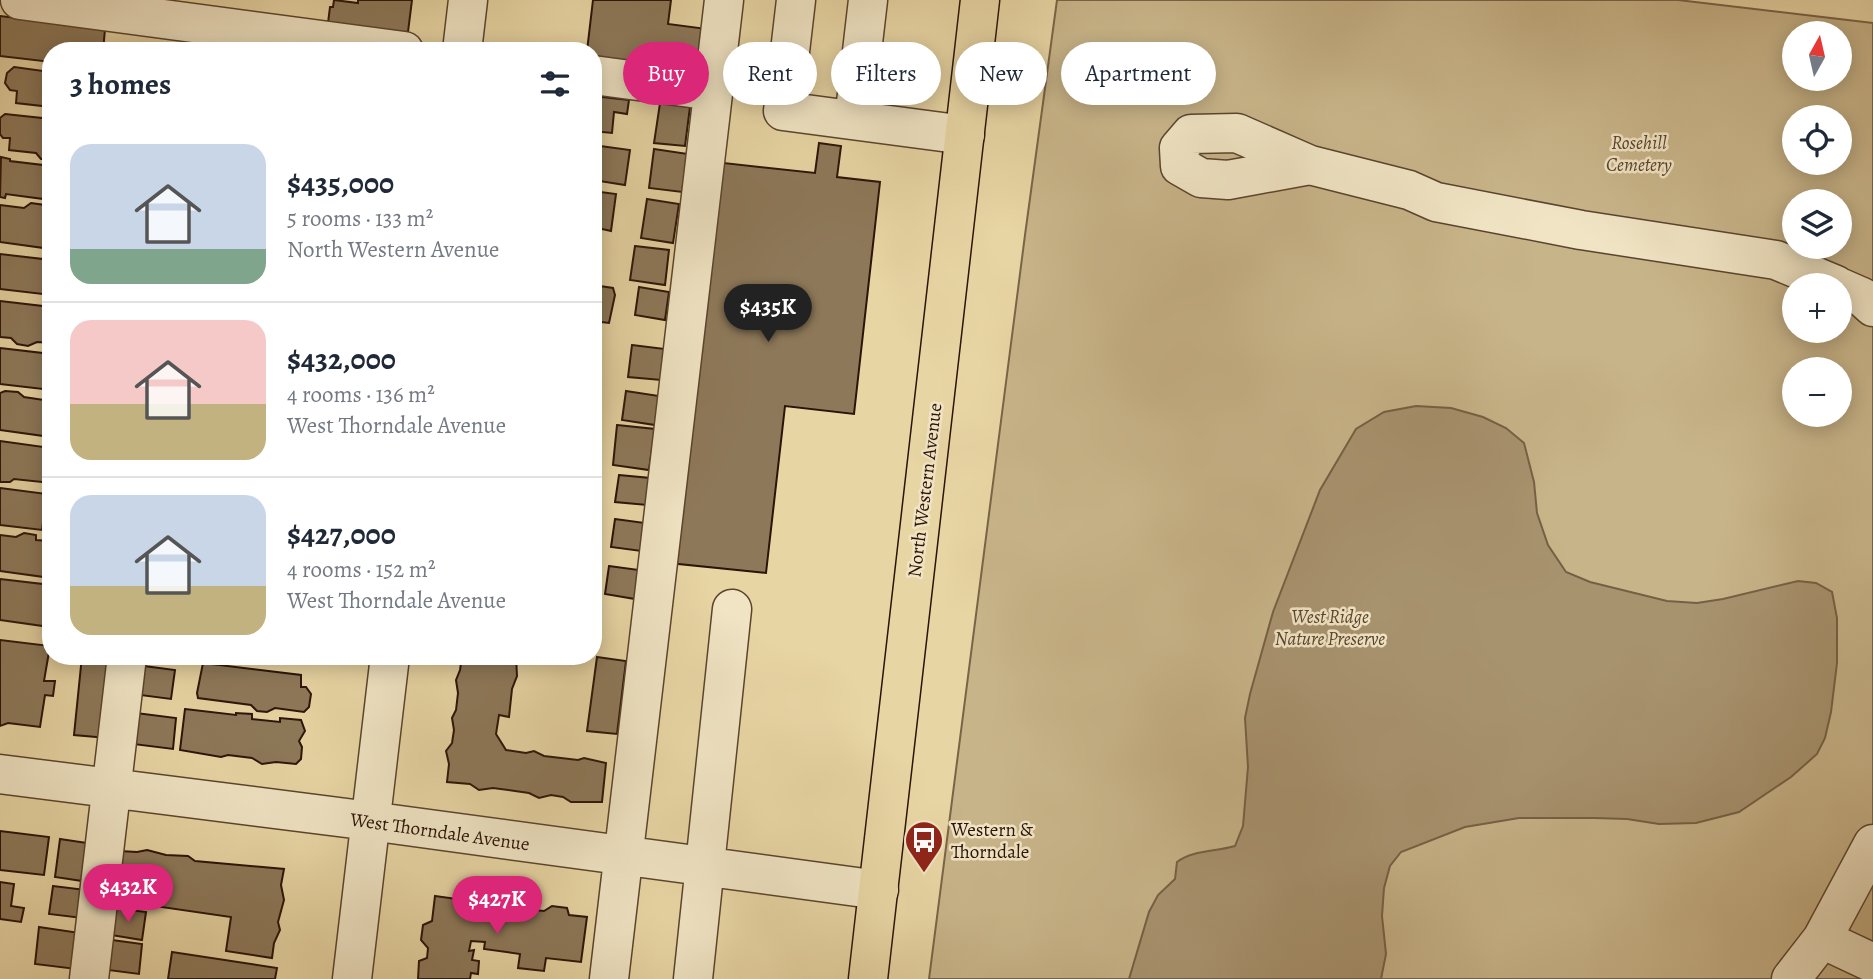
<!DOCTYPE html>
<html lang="en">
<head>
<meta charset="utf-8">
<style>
	:root { --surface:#fff; --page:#f6f6f7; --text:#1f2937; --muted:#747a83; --line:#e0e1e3; --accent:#db2777 }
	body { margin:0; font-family:Alegreya,serif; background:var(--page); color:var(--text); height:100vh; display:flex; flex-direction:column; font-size:26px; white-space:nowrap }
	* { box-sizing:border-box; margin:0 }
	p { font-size:23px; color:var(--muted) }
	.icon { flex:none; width:38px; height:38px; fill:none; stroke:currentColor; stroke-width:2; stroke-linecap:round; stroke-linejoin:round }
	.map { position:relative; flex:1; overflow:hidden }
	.panel { position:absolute; left:42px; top:42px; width:560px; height:623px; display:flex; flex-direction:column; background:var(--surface); border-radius:28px; box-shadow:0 4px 18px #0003 }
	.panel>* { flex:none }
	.guide { position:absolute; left:623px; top:42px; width:665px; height:63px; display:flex; gap:14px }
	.needle { width:46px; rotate:8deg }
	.fabs { position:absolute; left:1782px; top:21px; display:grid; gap:14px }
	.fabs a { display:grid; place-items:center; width:70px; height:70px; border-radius:50%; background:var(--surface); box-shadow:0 4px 18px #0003; font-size:35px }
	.price { position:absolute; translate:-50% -60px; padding:0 16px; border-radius:24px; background:var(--accent); color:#fff; font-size:23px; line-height:46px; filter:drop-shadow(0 2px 4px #0008) }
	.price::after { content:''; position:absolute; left:50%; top:42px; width:21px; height:16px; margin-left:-10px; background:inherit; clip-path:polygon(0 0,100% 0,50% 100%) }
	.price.active { background:#222; color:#fff }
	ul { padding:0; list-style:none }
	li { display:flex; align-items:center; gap:21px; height:175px; padding:0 28px }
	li+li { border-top:2px solid var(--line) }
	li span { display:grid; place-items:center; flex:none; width:196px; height:140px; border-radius:21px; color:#555 }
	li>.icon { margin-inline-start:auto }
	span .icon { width:84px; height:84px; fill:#fffc; stroke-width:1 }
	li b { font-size:30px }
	h2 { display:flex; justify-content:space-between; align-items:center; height:84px; padding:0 28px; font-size:30px }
	.chip { padding:0 24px; border-radius:32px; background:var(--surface); box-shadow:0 4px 18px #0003; font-size:24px; line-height:63px }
	.chip.active { background:var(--accent); color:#fff }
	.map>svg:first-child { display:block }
	.green { fill:#c8b489; stroke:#7a6448; stroke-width:2; fill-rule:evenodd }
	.water { fill:#a8936f; stroke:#766045; stroke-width:2 }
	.building { fill:#8d7859; stroke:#2b1307; stroke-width:2 }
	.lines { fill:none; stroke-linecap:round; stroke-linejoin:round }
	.minor-casing { stroke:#5a442e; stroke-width:41 }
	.major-casing { stroke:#2b1307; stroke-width:41 }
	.minor { stroke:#f0e4c4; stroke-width:38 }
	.major { stroke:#e8d5a4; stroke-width:38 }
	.labels { text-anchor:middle; stroke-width:5; stroke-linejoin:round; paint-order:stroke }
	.park-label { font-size:19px; font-style:italic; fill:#5a432e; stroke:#f0e4c4 }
	.street-label { font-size:19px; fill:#2b1307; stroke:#f0e4c4 }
	.poi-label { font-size:19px; fill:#2b1307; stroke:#f0e4c4; text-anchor:start }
</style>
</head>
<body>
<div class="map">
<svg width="1873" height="979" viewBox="0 0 1873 979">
	<rect width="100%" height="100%" fill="#e8d5a4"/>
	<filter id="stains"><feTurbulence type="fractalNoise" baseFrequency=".00286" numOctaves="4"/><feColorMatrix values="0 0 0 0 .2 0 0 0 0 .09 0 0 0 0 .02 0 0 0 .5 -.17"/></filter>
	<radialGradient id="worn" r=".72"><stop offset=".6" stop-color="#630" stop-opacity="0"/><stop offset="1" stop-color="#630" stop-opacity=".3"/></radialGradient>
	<path class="green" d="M1057,0H1678L1873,23V979H929L1025,235ZM1794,33H1839V79H1794ZM1794,117H1839V163H1794ZM1794,201H1839V247H1794ZM1794,285H1839V331H1794ZM1794,369H1839V415H1794Z"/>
	<path class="water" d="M1416,406L1451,408L1483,417L1506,428L1524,443L1534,482L1537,513L1548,545L1566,572L1590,582L1667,601L1697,603L1723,599L1798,581L1816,583L1832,592L1837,618V663L1831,712L1825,738L1817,754L1791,777L1739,812L1696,823L1659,824L1627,819L1595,818H1519L1465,827L1401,852L1390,866L1384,888L1382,916L1386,954L1381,979H1129L1149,912L1158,895L1175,879L1177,862C1193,850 1214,852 1235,846L1243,826L1248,767L1245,718L1250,694L1273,612L1320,490L1356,429L1384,412Z"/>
	<path class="building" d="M334,0L358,3V0H412L407,40L327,31L330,7H333Z
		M593,0H671L668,24L707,29L700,79L593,66V51H587Z
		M0,16L105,29L103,51H51V62L0,56Z
		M217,42L248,47V51H216Z
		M14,67L51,72V113L42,106L16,103L17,91L10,90L5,83L7,73Z
		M593,96L629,100L627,114L614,112L612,133L593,131Z
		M660,103L690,107L685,146L654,143Z
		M5,114L51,119V159H41L36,153L9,150L10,138H3L0,134V118Z
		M819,143L841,146L837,177L880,182L854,414L785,406L766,573L669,563L715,162L815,173Z
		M593,145L630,150L625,185L593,180Z
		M654,149L688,154L682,192L649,188Z
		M1,157L10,159V161L51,166V200L6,194L5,198L0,197Z
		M593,191L616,194L611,231L593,227Z
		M647,199L679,204L673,243L641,238Z
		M31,203L45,205L51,210V249L0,242V205L24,208Z
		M635,246L669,250L665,285L630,280Z
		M0,254L51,260V295L0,289Z
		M593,285L613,288L615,295L609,323L593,321Z
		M639,287L669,292L665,320L635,315Z
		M0,301L51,307V343L37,342L28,346L17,344L11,338L0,337Z
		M593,332L598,333L593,366Z
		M632,345L665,349L661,380L628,377Z
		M0,348L51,354V390L0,384Z
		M5,391L18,392L24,397L51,401V437L0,430V393Z
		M626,391L659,396L655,425L622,420Z
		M617,425L655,429L649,470L613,465Z
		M0,441L51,448V483L14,479L10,482H0Z
		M619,475L650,478L647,505L615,502Z
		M0,488L47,494L42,530L0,525Z
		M615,519L645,523L641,551L611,547Z
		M24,533L36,535V540L49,541L44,577L0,571V535L16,537Z
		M609,566L639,570L635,599L605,594Z
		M0,579L51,585L50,627L0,620Z
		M0,640L50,646L44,681H55L53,696L45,695L40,727L8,723L0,726Z
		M82,656H115L107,738L74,735Z
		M462,656H516L517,676L512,689L509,717L499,715L496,734L506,750L526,753L534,751L544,756L578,760L584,758L606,763L602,802H571L563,797L551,795L539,798L529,793L493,788L479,790L470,784L447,782L449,764L446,751L452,743L454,730L452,718L456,710L458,693L456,680L460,670Z
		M597,657L626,661L617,734L587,731Z
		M203,663L301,675V687H306L311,694L309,707L304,712L275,708L267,712L257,711L251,705L198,698L197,693Z
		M144,666L175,670L171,699L140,695Z
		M185,709L236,715V713L252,714V719L280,722V718L301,720L305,731L299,741L302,747L301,759L296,764L276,762L262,764L252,758L228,755L221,757L180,750Z
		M136,713L176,718L173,749L133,744Z
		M0,831L49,837L44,875L0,870Z
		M60,839L94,844L89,882L55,877Z
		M147,850L166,855L188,856L195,861L284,869L281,885L284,900L278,922L280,930L274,943L272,958L226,951L231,917L113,900L120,851L137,852Z
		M0,882L14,884L11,906L24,908L21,922L0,919Z
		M53,886L86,890L82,918L49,914Z
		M435,896L507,906L512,901L521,902L525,909L544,911L552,906L567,908L569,915L587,917L581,962L546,958L544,971L518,968L520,954L484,949L485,942L471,941L469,951L474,950L472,960L479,961L478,974L471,973L470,979H418L419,961L427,958L428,948L421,940L423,925L432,921Z
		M114,908L146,912L142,940L111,935Z
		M39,927L80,933L76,969L35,964Z
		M112,940L142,944L139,974L108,970Z
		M172,952L277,968L275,979H168Z"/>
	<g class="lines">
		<defs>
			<path id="minor" d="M20,0L404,51
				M796,0L783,111L965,135
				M462,51L468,0
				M593,75L713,91
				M854,120L868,0
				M1310,165L1228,180L1201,178L1180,166L1179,148L1191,134L1237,133L1310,165L1409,190L1436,202L1581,230L1776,260L1836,285
				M1839,287L1862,297L1873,307
				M0,774L370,821L879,890
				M1822,939L1873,963
				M89,979L127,656
				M352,979L390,656
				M609,979L724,0
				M693,979L732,609
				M1791,979L1822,939L1873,844"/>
			<path id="major" d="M868,979L980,0"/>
		</defs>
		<use href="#minor" class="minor-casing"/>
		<use href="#major" class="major-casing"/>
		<use href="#minor" class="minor"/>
		<use href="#major" class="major"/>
	</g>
	<defs>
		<symbol id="bus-pin" viewBox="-11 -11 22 30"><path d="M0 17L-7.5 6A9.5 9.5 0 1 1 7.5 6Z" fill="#8f2418" stroke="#f0e4c4"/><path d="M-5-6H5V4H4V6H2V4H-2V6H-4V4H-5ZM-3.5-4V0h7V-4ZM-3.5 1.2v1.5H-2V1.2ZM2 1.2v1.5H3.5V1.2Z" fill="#fff"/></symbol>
	</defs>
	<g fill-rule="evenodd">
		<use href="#bus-pin" x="902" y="818" width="44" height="60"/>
	</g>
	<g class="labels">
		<g class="park-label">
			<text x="1639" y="149">Rosehill<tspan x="1639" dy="22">Cemetery</tspan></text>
			<text x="1330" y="623">West Ridge<tspan x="1330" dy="22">Nature Preserve</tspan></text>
		</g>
		<g class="street-label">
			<text transform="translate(924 490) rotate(-83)" y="7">North Western Avenue</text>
			<text transform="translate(440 831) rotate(8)" y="7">West Thorndale Avenue</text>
		</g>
		<g class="poi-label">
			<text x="951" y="836">Western &amp;<tspan x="951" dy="22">Thorndale</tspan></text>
		</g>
	</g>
	<rect width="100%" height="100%" filter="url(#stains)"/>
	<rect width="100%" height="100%" fill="url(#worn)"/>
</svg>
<div class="fabs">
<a><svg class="needle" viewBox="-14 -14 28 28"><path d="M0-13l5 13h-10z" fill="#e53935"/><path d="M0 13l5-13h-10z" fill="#747a83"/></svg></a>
<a><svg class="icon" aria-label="locate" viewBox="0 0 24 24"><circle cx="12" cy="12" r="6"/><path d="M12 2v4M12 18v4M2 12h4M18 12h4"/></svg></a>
<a><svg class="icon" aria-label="layers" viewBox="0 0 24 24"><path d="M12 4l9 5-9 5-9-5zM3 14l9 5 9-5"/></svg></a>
<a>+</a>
<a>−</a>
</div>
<b class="price active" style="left:768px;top:344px">$435K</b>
<b class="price" style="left:128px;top:924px">$432K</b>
<b class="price" style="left:497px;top:936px">$427K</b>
<div class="guide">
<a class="chip active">Buy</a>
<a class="chip">Rent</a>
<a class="chip">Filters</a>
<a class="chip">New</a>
<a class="chip">Apartment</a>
</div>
<section class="panel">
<h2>3 homes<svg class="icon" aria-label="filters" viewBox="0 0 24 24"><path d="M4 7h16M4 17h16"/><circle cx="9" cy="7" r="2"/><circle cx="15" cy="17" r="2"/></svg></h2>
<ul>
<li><span style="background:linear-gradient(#c9d6e8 75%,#7fa58c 0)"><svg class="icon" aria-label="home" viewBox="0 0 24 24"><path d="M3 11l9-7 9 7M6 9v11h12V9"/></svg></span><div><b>$435,000</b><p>5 rooms · 133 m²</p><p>North Western Avenue</p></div></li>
<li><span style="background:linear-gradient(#f6c9c9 60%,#c2b280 0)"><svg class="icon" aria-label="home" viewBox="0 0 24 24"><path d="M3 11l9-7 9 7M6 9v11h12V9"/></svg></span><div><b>$432,000</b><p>4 rooms · 136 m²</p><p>West Thorndale Avenue</p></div></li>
<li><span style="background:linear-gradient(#c9d6e8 65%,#c2b280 0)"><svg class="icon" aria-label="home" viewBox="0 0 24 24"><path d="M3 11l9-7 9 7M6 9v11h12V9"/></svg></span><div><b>$427,000</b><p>4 rooms · 152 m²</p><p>West Thorndale Avenue</p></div></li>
</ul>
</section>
</div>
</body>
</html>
